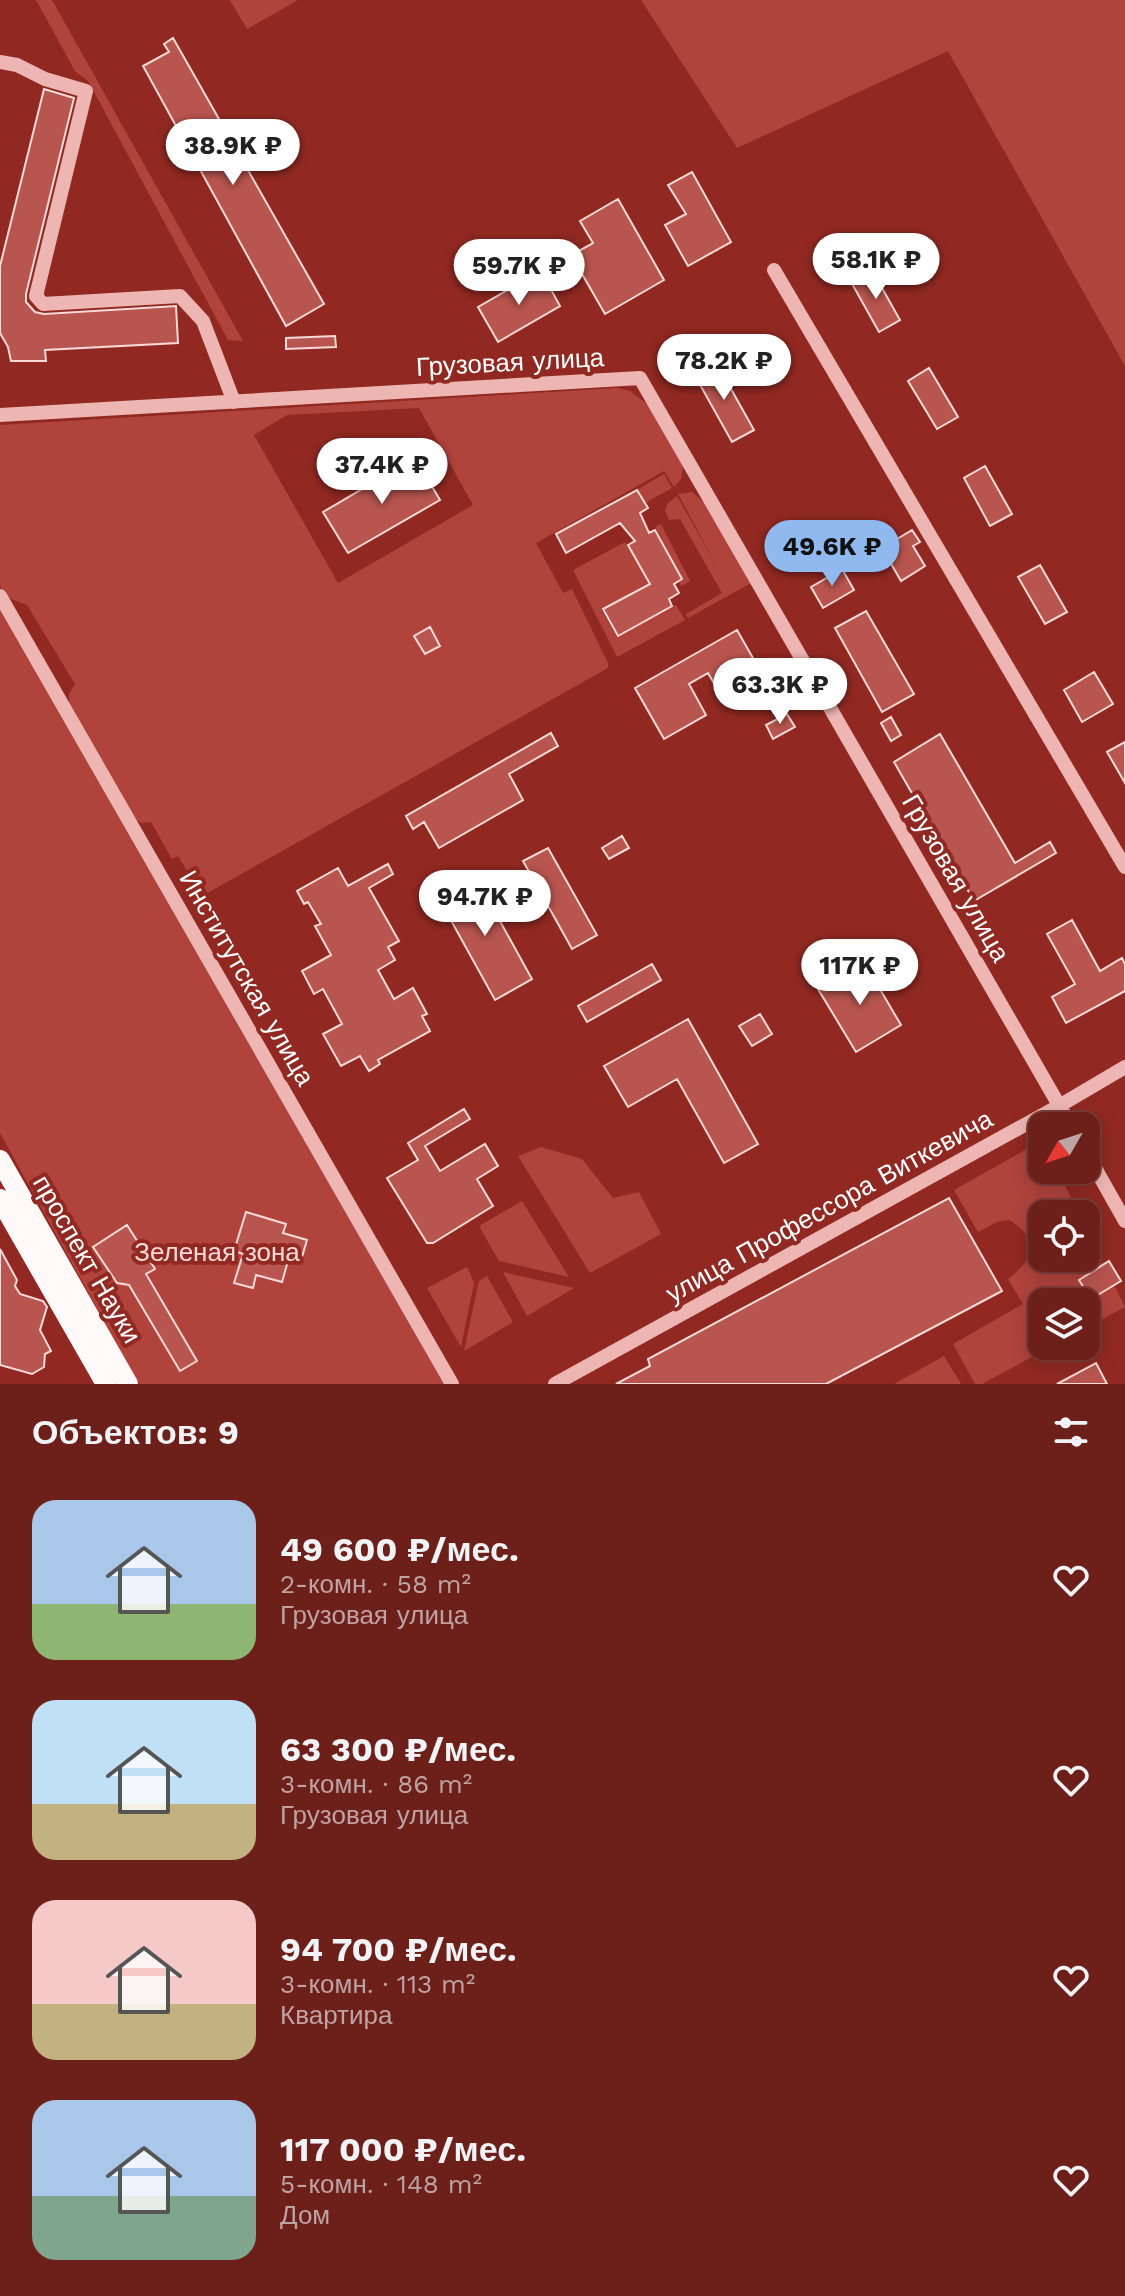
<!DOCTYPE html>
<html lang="ru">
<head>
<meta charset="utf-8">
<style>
	:root { --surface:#6d1f1a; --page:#752c27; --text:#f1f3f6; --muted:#bfa2a2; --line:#7f3d39; --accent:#90b9f0 }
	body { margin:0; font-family:"Work Sans",sans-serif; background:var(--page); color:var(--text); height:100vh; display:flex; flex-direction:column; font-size:30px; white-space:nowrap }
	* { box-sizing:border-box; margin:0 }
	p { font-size:26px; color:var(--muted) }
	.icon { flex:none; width:44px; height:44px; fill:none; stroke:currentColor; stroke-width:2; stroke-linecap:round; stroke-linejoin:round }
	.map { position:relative; height:1384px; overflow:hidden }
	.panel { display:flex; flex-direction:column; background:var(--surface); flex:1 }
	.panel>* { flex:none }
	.needle { width:52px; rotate:231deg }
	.fabs { position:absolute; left:1028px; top:1112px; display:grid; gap:16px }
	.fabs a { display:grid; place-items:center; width:72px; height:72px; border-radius:16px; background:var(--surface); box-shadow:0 4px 20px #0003,0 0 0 2px var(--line); font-size:40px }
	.price { position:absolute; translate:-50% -68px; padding:0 18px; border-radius:28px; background:#fff; color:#222; font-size:26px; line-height:52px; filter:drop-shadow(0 2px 4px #0008) }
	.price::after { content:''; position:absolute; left:50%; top:48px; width:24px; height:18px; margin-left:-12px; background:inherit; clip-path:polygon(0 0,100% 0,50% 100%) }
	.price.current { background:var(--accent); color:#111 }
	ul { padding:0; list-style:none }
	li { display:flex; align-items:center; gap:24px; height:200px; padding:0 32px }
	li span { display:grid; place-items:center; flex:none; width:224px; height:160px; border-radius:24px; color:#555 }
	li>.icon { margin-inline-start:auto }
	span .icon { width:96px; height:96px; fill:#fffc; stroke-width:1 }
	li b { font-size:34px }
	h2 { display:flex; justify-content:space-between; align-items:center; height:96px; padding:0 32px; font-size:34px }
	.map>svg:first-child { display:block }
	.green { fill:#b1433d; fill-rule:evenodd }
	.building { fill:#b9554f; stroke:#f9dad9; stroke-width:2 }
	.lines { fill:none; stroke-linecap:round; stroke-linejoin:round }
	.minor { stroke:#edb6b3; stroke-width:14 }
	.major { stroke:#fffaf9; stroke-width:20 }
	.labels { text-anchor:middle; stroke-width:8; stroke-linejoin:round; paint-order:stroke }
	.street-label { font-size:26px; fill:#fff; stroke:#912922 }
	.park-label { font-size:26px; fill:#f9dad9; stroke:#912922 }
</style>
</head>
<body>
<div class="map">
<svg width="1125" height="1384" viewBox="0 0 1125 1384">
	<rect width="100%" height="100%" fill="#912922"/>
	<path class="green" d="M36,0H52L243,341L228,340L88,81L75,71Z
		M230,0H298L247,29Z
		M641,0H1125V366L948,51L737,148Z
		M617,388L630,391L651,407L683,467L681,479L674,487L664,471L536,543L563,593L572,589L608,663V668L202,896L178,856L172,859L151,822L142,823L132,817L69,704V694L75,684L27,605L6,597L0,586V425ZM419,408L473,505L338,583L254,435L287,415Z
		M664,474L672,488L645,503L638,489Z
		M692,492L708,506L753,582L688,618L686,614L722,593L680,519L669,520L665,510L668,503L677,496L719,570L678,494Z
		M661,524L690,581L681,586L679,582L683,579L655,527Z
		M625,542L649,583L601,609L617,637L676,605L685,620L617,657L573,570Z
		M0,611L444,1384H140L136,1379L0,1133Z
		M1041,1141L1042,1170H1057L1077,1209L1069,1214H1042V1258H1059L1069,1273L1096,1255L1103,1265L1079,1280L1091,1299L1114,1285L1125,1307L1086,1328V1302H1042V1346H1052L982,1384H975L953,1344L1023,1304L1008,1279C1036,1257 1041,1242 1010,1220L997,1222L978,1232L954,1190Z
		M541,1147L582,1159L613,1198L639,1192L661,1234L590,1273L518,1156Z
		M522,1201L569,1277L499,1261L479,1226Z
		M467,1267L474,1283L461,1347L427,1288Z
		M503,1272L574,1288L527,1316Z
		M487,1276L513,1322L464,1351L479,1281Z
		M944,1356L961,1384H894Z"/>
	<path class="building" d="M173,38L324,304L286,326L143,66L169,52L164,44Z
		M44,89L74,98L26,294V302L35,312L44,314L176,306L178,343L45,350L46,361H11L8,347L0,333V266Z
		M692,172L731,242L688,266L665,225L686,214L668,185Z
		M618,199L664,280L605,314L582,274L577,277L566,258L593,243L580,221Z
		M872,270L900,320L879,332L851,282Z
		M541,271L560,306L498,342L478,307Z
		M335,336L336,347L286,349V338Z
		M716,362L754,430L732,442L694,374Z
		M929,368L958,417L937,429L908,381Z
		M415,458L440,500L348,553L323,512Z
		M985,466L1012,514L990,526L964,478Z
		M637,490L648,508L640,513L649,533L655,530L682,579L674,584L679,593L669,599L672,606L618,636L603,609L650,584L628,545L635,541L620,523L566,553L556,534Z
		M912,530L920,542L913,546L925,566L901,581L882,548Z
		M1040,565L1067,612L1045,624L1018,577Z
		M842,569L854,590L823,608L811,587Z
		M866,611L914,694L882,712L835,628Z
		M430,627L440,646L425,654L414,636Z
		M737,630L766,681L726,704L708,673L689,684L706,715L664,739L635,688Z
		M1094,672L1113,704L1082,722L1064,690Z
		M787,714L795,727L773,739L766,725Z
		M891,717L901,735L891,741L881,723Z
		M551,733L558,746L509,774L523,800L439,848L424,822L413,829L406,816Z
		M940,734L1015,863L1050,842L1056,853L974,901L894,762Z
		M1125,742V783L1107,752Z
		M622,836L629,848L609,859L602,848Z
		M548,848L597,935L572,949L523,861Z
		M388,864L393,874L369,888L399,941L388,947L395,960L378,970L394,999L413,988L427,1014L422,1016L430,1031L378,1060L380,1064L369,1071L360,1056L341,1066L323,1034L342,1024L323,989L314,994L302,971L331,955L315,926L321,924L308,902L304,904L297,891L338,868L348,886Z
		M475,876L532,979L495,1000L438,897Z
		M1072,920L1100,971L1122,958L1125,964V991L1066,1023L1052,997L1075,984L1047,934Z
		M864,962L901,1025L856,1052L818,989Z
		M652,964L661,980L587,1022L578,1006Z
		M760,1014L772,1034L752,1046L739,1026Z
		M688,1019L758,1144L724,1163L677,1079L628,1107L604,1066Z
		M464,1109L470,1119L425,1146L440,1171L485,1144L498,1166L477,1179L493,1206L433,1243H427L387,1178L418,1160L408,1143Z
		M949,1198L1002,1291L826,1384H616L650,1366L648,1359Z
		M246,1212L286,1224L283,1233L307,1240L302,1257L290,1254L282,1282L256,1275L253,1288L234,1283L243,1254L234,1251Z
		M127,1225L155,1269L146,1274L197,1361L180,1371L129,1285L117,1283L93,1247Z
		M0,1249L17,1280L15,1286L20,1294L43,1301L47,1307L40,1330L51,1351L45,1354L44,1367L32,1374L0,1365Z
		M1109,1261L1121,1281L1091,1299L1079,1280Z
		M1096,1363L1107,1384H1057Z"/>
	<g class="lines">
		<path class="minor" d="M0,62L17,65L45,79L86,91L36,296L43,304L180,296L203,321L234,402
			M774,270L1125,867
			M0,415L640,378L1071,1126
			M0,596L452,1384
			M1086,1152L1125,1221
			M555,1384L1059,1106L1125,1067"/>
		<path class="major" d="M0,1160L128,1384
			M0,1199L106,1384"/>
	</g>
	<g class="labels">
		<g class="street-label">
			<text transform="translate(510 362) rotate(-3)" y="9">Грузовая улица</text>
			<text transform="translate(956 878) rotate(60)" y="9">Грузовая улица</text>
			<text transform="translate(247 978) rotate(60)" y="9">Институтская улица</text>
			<text transform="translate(829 1206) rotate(-29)" y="9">улица Профессора Виткевича</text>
			<text transform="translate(87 1259) rotate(60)" y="9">проспект Науки</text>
		</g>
		<g class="park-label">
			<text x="217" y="1261">Зеленая зона</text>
		</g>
	</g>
</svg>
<div class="fabs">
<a><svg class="needle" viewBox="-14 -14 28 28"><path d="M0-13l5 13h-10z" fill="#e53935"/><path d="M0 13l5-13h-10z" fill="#bfa2a2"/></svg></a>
<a><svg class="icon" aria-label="locate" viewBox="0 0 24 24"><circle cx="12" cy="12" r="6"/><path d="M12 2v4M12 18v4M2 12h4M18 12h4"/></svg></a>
<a><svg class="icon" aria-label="layers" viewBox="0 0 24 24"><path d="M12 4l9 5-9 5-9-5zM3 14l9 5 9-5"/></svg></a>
</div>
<b class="price" style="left:233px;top:187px">38.9K ₽</b>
<b class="price" style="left:876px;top:301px">58.1K ₽</b>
<b class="price" style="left:519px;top:307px">59.7K ₽</b>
<b class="price" style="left:724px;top:402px">78.2K ₽</b>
<b class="price" style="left:382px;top:506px">37.4K ₽</b>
<b class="price current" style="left:832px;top:588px">49.6K ₽</b>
<b class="price" style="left:780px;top:726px">63.3K ₽</b>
<b class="price" style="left:485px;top:938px">94.7K ₽</b>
<b class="price" style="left:860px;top:1007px">117K ₽</b>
</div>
<section class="panel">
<h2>Объектов: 9<svg class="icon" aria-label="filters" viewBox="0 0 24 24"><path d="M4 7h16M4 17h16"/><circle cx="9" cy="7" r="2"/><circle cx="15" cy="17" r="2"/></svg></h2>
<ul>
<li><span style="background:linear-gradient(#a9c7e8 65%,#8fb573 0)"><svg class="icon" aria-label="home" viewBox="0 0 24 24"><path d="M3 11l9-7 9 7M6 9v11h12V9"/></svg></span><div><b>49 600 ₽/мес.</b><p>2-комн. · 58 m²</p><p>Грузовая улица</p></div><svg class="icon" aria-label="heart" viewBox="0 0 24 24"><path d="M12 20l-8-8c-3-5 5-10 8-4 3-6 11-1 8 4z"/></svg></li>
<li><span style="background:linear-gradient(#bfe0f5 65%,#c2b280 0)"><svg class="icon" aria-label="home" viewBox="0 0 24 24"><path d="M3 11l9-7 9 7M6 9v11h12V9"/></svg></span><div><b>63 300 ₽/мес.</b><p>3-комн. · 86 m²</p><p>Грузовая улица</p></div><svg class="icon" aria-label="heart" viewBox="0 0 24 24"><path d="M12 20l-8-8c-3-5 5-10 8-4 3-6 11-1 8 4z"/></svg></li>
<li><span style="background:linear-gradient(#f6c9c9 65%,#c2b280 0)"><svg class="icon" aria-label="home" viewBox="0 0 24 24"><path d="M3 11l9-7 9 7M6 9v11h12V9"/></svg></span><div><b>94 700 ₽/мес.</b><p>3-комн. · 113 m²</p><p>Квартира</p></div><svg class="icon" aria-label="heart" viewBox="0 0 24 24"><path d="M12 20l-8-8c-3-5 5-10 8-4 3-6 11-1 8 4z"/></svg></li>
<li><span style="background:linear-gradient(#a9c7e8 60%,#7fa58c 0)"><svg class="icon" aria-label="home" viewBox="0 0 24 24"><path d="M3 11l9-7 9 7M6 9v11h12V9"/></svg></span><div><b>117 000 ₽/мес.</b><p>5-комн. · 148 m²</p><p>Дом</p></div><svg class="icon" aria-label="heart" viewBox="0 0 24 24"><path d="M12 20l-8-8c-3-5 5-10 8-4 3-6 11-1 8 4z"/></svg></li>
</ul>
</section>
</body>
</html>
